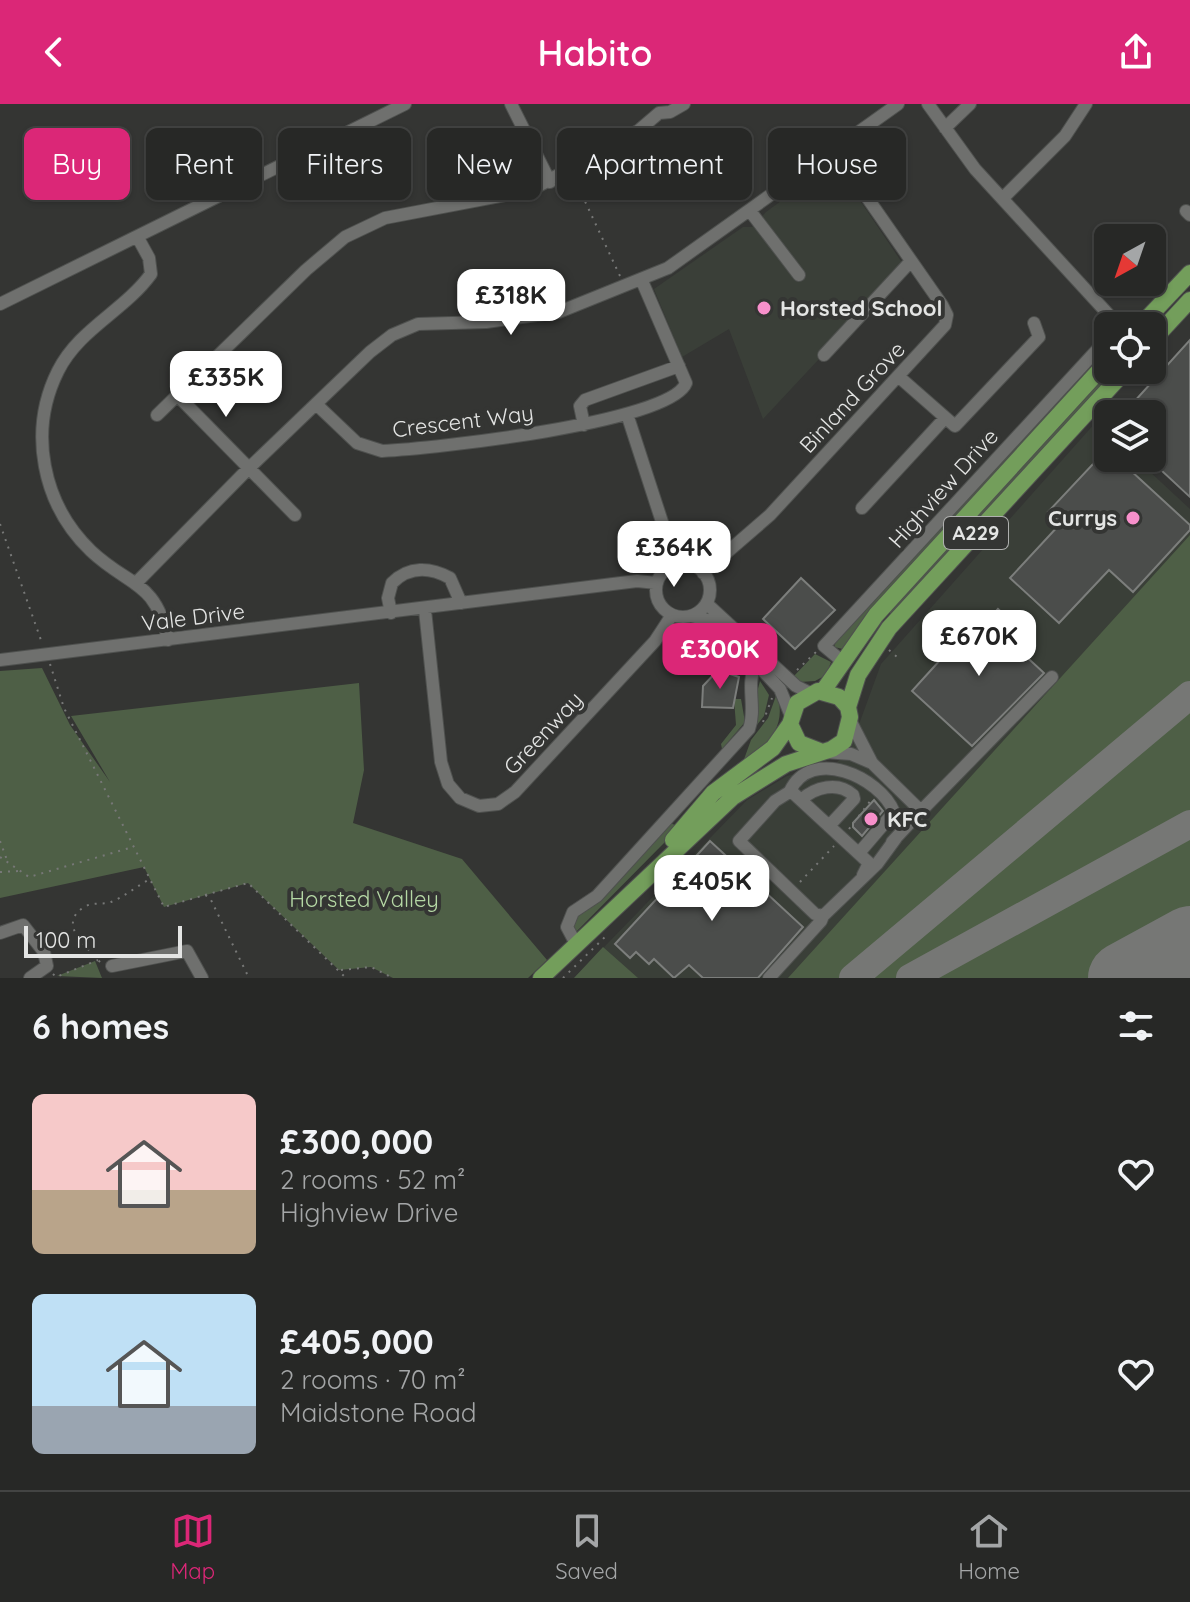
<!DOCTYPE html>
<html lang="en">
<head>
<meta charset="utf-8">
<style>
	:root { --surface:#272826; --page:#2f302e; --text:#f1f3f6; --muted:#a4a6a7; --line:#434443; --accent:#db2777 }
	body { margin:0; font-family:Quicksand,sans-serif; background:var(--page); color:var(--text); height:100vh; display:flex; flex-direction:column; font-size:30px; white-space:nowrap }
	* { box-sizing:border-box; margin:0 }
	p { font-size:26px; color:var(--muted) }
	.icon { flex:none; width:44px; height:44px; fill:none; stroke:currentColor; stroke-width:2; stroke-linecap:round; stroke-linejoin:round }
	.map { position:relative; height:874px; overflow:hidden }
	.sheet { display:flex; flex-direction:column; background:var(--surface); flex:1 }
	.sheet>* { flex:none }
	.guide { position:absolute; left:24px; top:24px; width:1142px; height:72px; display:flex; gap:16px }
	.needle { width:52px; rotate:220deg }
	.buttons { position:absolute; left:1094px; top:120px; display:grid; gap:16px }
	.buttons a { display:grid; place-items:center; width:72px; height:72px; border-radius:12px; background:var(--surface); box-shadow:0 2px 6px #0004,0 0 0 2px var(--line); font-size:40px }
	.scale { position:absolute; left:24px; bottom:20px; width:158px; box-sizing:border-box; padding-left:8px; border:4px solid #e4e5e4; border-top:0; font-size:22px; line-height:28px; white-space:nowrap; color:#e4e5e4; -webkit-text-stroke:6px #343533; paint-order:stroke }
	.price { position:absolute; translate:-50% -68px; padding:0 18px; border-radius:16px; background:#fff; color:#222; font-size:26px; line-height:52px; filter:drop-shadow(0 2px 4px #0008) }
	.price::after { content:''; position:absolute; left:50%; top:48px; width:24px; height:18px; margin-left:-12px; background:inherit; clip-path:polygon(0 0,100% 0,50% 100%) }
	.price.on { background:var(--accent); color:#fff }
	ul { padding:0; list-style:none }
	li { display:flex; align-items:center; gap:24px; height:200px; padding:0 32px }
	li span { display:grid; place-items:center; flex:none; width:224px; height:160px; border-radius:12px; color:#555 }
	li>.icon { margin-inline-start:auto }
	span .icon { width:96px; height:96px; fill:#fffc; stroke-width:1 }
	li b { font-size:34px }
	h2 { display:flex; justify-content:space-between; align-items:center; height:96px; padding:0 32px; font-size:34px }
	.chip { padding:0 28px; border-radius:12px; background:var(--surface); box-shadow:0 2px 6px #0004,0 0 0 2px var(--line); font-size:28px; line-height:72px }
	.chip.on { background:var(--accent); color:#fff }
	header { display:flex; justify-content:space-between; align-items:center; height:104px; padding:0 32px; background:var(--accent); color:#fff; font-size:36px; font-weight:600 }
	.tabs { display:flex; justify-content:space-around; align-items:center; height:112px; border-top:2px solid var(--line); background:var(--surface); font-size:22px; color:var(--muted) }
	.tabs a { display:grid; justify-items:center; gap:4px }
	.tabs .on { color:var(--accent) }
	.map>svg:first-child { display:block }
	.built { fill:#3a3f38 }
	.green { fill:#4e5f46 }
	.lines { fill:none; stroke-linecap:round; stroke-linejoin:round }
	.taxiway { stroke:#767775; stroke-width:28 }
	.runway { stroke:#767775; stroke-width:72 }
	.building { fill:#4b4d4b; stroke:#7c7e7c; stroke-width:2 }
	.minor-casing { stroke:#4f514f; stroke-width:14 }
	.major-casing { stroke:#4f514f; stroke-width:18 }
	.path { stroke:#777877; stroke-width:2; stroke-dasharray:2 6; stroke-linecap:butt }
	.minor { stroke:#6f706e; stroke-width:12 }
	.major { stroke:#739e5b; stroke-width:16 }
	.poi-dot { fill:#f890cb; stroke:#343533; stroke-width:3 }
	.labels { text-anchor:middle; stroke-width:8; stroke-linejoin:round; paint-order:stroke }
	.shield { fill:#343533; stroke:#afb0af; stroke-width:2 }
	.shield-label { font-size:20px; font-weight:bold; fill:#e4e5e4 }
	.poi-label { font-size:22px; font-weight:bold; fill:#e4e5e4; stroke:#343533; text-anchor:start }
	.street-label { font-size:22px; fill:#e4e5e4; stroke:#343533 }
	.park-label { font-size:22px; fill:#b5d8a5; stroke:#343533 }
</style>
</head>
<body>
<header><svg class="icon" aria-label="back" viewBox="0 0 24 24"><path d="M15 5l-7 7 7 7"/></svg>Habito<svg class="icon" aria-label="share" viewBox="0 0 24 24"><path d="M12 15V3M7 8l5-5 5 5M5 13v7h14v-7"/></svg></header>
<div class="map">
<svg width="1190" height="874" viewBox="0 0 1190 874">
	<rect width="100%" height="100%" fill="#343533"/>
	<path class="built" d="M829,62L838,64L905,163L763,315L729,225L682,253L654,185L743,123H752L766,108Z
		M1096,318L1108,329V354H1135L1190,405V874H574L747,696L787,672L835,660L850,645L881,560Z"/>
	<path class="green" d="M1089,263L1092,265L860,521L843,545L834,543L837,535Z
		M1100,274L1105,279L892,511L887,506Z
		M1190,431V874H788Z
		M815,550L831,558L826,571L815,577L800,578L793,573Z
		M42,564L70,621L110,678L71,612L359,579L364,666L353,719L462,755L547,856L528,874H393L371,863L339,866L248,779L164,803L144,763L0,794V567Z
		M760,577L769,591L764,612L745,636L757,618L755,596Z
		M777,589C787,624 769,639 743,658L751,636L768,614Z
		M734,595H741L745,618L722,645L721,640L736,621Z
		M670,719L675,721L664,739L576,828L572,817Z
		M603,843L638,874H574Z
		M95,857L102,874L57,872Z"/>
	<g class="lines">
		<path class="taxiway" d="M853,874L1190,591
			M910,874L1190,720"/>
		<path class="runway" d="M1124,874L1190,838"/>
	</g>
	<path class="building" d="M1190,236V393L1161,366L1165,362L1152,350V310H1123Z
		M1108,344V354H1117L1190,421V426L1133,488L1109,466L1059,519L1010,474L1061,419L1048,408Z
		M801,474L835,506L795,545L763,515Z
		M998,505L1016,521L1005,533L1044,569L972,642L912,587L981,511L987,517Z
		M718,566L739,573L733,604L702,603L703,582Z
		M874,696L883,707L862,732L853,723V719Z
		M710,737L803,823L758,874H703L689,861L674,874L654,855L649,860L636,848L630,854L615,840Z"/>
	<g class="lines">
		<defs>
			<path id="minor" d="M511,0L550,78
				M928,0L975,65L1119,222
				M945,24L970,0
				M1003,94L1065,32L1086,0
				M750,107L799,171
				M1186,107L1190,111
				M138,134L149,154L151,170C124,207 79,225 58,267C28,327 42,400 91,447C129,483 156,476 168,536
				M0,200L405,0
				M824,251L911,157
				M898,272L955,322L1039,233L1034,219
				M177,291L295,411
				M316,300L357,339L382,347C429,345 671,319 686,279L642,177
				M627,310L676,461
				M157,311L306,166L345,133L385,114L531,86L638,27L659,9L670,8L684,0
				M584,321L580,302L585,296L679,262
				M862,404L945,314
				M656 486a27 27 0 1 1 54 0a27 27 0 1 1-54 0Z
				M703,469L770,411L945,221L947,211L942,201L834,46
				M137,478L248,365L370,248L392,231L418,220L486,218L559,208L668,164L898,0
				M707,500L796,582L810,589
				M425,506L441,658L448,680L460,694L479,702L498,700L515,688L655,537L672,511
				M391,509L388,494L392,479C409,462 430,463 450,474L461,499
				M691,512L708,516L750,553L780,585L791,612
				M0,556L637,477L657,479
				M843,558L824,542L1108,234
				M851,618L872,659L921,707L1052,573
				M825,648L851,650L872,659
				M790,687C811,642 880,673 894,708L859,749
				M801,696C815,683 838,677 853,691L854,695L829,722
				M892,738L921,707
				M863,771L869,759L791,687L775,697L739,737L815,810L823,812L877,760L896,734
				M0,829L23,821L44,848L47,862L30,874
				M576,840L567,823L573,808L597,792L749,625C757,604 745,580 756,560
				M112,862L187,847L202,874
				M769,874L821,817L823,812"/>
			<path id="major" d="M1140,222L1190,169
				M1152,237L1190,196
				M823,587L876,511L1108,257
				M848,603L858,571L889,524L1126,266
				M673,736L713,689L773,644L790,620
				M541,874L733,693L786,660L832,645L844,637L850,613L848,603L839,593L818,587L797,599L790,620L799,639L822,648"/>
		</defs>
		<use href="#minor" class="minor-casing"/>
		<use href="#major" class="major-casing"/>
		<path class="path" d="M575,76L620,172
			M0,420L42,539
			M889,546L897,553
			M50,560L64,604L164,803L205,791L210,794L249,874
			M797,566L816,548
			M763,618L772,594
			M849,725L871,696
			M0,737L7,756
			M0,753L29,773L133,743
			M0,768L20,767
			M800,778L834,742
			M205,791L248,779L346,874
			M100,858C87,844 55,819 86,802C94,798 103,801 111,798C124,793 137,782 150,775
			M341,866L371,863L393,874
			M53,870L56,873L98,856
			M563,874L608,830"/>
		<use href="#minor" class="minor"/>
		<use href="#major" class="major"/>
	</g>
	<g class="poi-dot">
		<circle cx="764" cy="204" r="8"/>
		<circle cx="1133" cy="414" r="8"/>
		<circle cx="871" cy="715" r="8"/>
	</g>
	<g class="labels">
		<rect class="shield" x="944" y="413" width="64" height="32" rx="6"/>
		<g class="shield-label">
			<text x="976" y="436">A229</text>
		</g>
		<g class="poi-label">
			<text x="780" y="212">Horsted School</text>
			<text x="1117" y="422" text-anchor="end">Currys</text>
			<text x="887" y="723">KFC</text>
		</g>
		<g class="street-label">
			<text transform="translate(852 293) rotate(-47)" y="8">Binland Grove</text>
			<text transform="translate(463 317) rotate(-7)" y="8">Crescent Way</text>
			<text transform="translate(943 384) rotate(-48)" y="8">Highview Drive</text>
			<text transform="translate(193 513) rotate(-7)" y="8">Vale Drive</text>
			<text transform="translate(543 629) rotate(-47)" y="8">Greenway</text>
		</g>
		<g class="park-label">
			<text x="364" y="803">Horsted Valley</text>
		</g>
	</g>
</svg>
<div class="buttons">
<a><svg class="needle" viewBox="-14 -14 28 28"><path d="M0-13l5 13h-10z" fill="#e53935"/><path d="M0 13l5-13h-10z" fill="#a4a6a7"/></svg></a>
<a><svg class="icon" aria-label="locate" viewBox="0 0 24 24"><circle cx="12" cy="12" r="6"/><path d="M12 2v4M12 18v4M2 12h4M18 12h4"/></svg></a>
<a><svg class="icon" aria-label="layers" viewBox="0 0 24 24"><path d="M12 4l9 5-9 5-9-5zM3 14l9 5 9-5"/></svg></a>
</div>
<div class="scale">100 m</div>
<b class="price" style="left:511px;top:233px">£318K</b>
<b class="price" style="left:226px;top:315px">£335K</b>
<b class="price" style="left:674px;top:485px">£364K</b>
<b class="price" style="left:979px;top:574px">£670K</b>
<b class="price on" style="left:720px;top:587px">£300K</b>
<b class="price" style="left:712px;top:819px">£405K</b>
<div class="guide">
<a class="chip on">Buy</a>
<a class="chip">Rent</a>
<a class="chip">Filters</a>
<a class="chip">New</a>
<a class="chip">Apartment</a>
<a class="chip">House</a>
</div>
</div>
<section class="sheet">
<h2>6 homes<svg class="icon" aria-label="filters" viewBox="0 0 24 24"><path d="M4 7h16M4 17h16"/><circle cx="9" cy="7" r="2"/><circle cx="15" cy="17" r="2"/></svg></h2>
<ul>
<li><span style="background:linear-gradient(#f6c9c9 60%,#b9a48a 0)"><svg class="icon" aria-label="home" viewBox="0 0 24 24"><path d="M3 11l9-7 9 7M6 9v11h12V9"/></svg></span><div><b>£300,000</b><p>2 rooms · 52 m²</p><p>Highview Drive</p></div><svg class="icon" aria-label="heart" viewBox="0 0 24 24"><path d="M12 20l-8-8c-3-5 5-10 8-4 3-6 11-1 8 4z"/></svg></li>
<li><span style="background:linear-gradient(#bfe0f5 70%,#9aa5b1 0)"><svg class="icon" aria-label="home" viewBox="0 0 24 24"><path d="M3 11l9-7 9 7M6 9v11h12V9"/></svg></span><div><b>£405,000</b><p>2 rooms · 70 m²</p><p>Maidstone Road</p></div><svg class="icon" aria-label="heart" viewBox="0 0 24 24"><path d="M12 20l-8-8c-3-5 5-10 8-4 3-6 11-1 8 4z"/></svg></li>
</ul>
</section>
<nav class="tabs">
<a class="on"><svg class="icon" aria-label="map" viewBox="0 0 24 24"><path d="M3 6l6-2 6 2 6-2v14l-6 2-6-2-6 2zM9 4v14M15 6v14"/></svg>Map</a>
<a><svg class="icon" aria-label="saved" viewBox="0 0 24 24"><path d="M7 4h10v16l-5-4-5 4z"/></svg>Saved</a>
<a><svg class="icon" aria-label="home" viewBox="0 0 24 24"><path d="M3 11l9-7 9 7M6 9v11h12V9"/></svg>Home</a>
</nav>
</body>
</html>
